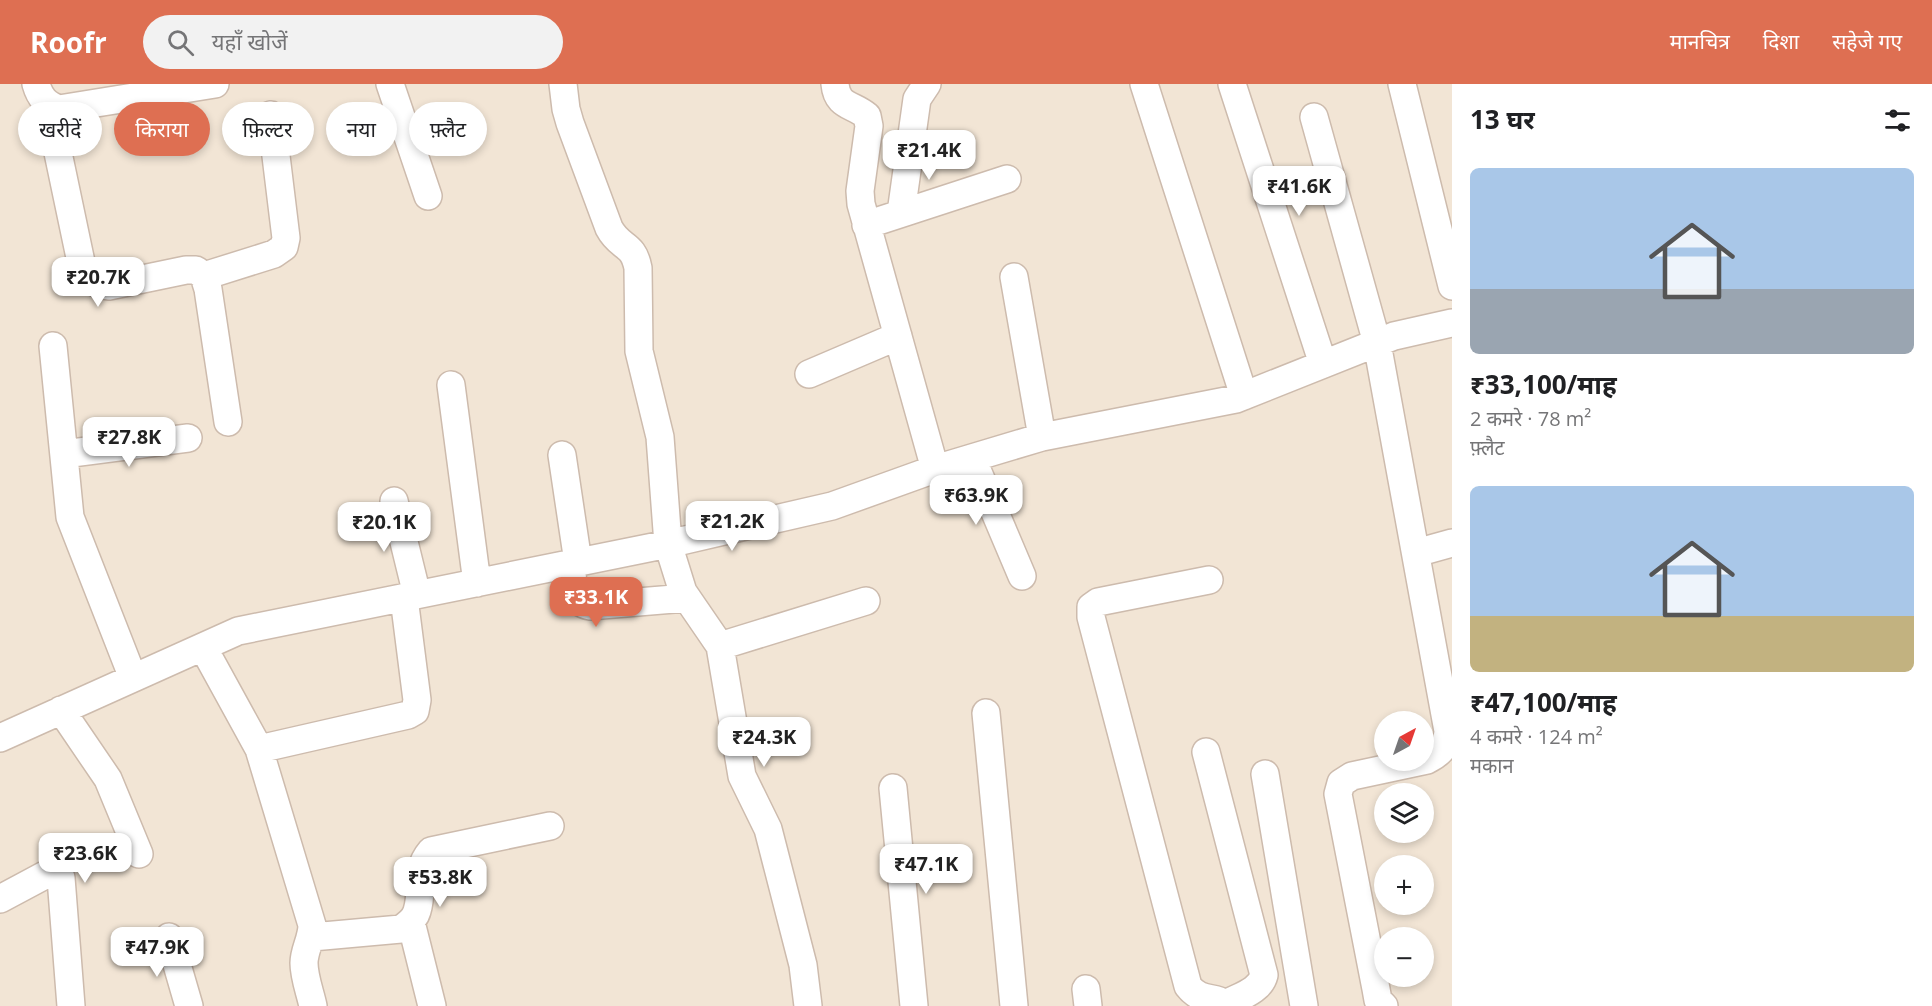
<!DOCTYPE html>
<html lang="hi">
<head>
<meta charset="utf-8">
<style>
	:root { --surface:#fff; --page:#f2f2f2; --text:#202124; --muted:#757577; --accent:#de6f52 }
	body { margin:0; font-family:"Open Sans","Noto Sans Devanagari",sans-serif; background:var(--page); color:var(--text); height:100vh; display:flex; flex-direction:column; font-size:22px; white-space:nowrap }
	* { box-sizing:border-box; margin:0 }
	p { font-size:20px; color:var(--muted) }
	.icon { flex:none; width:33px; height:33px; fill:none; stroke:currentColor; stroke-width:2; stroke-linecap:round; stroke-linejoin:round }
	.map { position:relative; flex:1; overflow:hidden }
	.details { display:flex; flex-direction:column; background:var(--surface); width:480px }
	.details>* { flex:none }
	.guide { position:absolute; left:18px; top:18px; width:570px; height:54px; display:flex; gap:12px }
	.needle { width:39px; rotate:40deg }
	.buttons { position:absolute; left:1374px; top:627px; display:grid; gap:12px }
	.buttons a { display:grid; place-items:center; width:60px; height:60px; border-radius:50%; background:var(--surface); box-shadow:0 3px 9px #0003; font-size:30px }
	.price { position:absolute; translate:-50% -51px; padding:0 14px; border-radius:12px; background:#fff; color:#222; font-size:20px; line-height:39px; filter:drop-shadow(0 2px 3px #0008) }
	.price::after { content:''; position:absolute; left:50%; top:36px; width:18px; height:14px; margin-left:-9px; background:inherit; clip-path:polygon(0 0,100% 0,50% 100%) }
	.price.active { background:var(--accent); color:#fff }
	ul { padding:0; list-style:none }
	li { display:grid; align-content:center; gap:12px; height:318px; padding:0 18px }
	li span { display:grid; place-items:center; height:186px; border-radius:9px; color:#555 }
	li>.icon { margin-inline-start:auto }
	span .icon { width:108px; height:108px; fill:#fffc; stroke-width:1 }
	li b { font-size:26px }
	h2 { display:flex; justify-content:space-between; align-items:center; height:72px; padding:0 18px; font-size:26px }
	.tag { padding:0 21px; border-radius:27px; background:var(--surface); box-shadow:0 3px 9px #0003; font-size:21px; line-height:54px }
	.tag.active { background:var(--accent); color:#fff }
	header { display:flex; align-items:center; gap:36px; box-sizing:border-box; height:84px; padding:0 30px; background:var(--accent); color:#fff }
	header strong { font-size:28px }
	nav { display:flex; gap:33px; margin-inline-start:auto; font-size:21px }
	.search { width:420px; height:54px; background:var(--page); display:flex; align-items:center; gap:15px; box-sizing:border-box; padding:0 21px; border-radius:33px; color:var(--muted); font-size:22px }
	main { display:flex; flex:1; min-height:0 }
	.map>svg:first-child { display:block }
	.residential { fill:#f2e5d5; fill-rule:evenodd }
	.lines { fill:none; stroke-linecap:round; stroke-linejoin:round }
	.minor-casing { stroke:#cdbbad; stroke-width:30 }
	.minor { stroke:#fff; stroke-width:27 }
</style>
</head>
<body>
<header>
<strong>Roofr</strong>
<div class="search"><svg class="icon" aria-label="search" viewBox="0 0 24 24"><circle cx="10" cy="10" r="6"/><path d="M15 15l6 6"/></svg>यहाँ खोजें</div>
<nav><a>मानचित्र</a><a>दिशा</a><a>सहेजे गए</a></nav>
</header>
<main>
<div class="map">
<svg width="1452" height="922" viewBox="0 0 1452 922">
	<rect width="100%" height="100%" fill="#fbf3e7"/>
	<path class="residential" d="M0,0H1452V922H0ZM1384,638H1424V676H1384ZM1384,710H1424V748H1384ZM1384,782H1424V820H1384ZM1384,854H1424V892H1384Z"/>
	<g class="lines">
		<defs>
			<path id="minor" d="M36,0C40,14 46,20 59,25L215,0
				M390,0L428,112
				M563,0L566,25L570,39L609,144C620,165 633,158 638,184L639,267L660,353L668,460L683,508L720,562L742,692L768,745L803,881L808,922
				M835,0C837,23 853,20 867,32L869,42L860,107L861,120L935,385
				M1144,0L1244,312
				M1232,0L1323,280
				M1402,0L1452,202
				M48,21L82,183C89,196 94,201 109,202L186,186H196L204,192L208,205L228,338
				M1314,33L1377,259L1448,647C1447,662 1441,669 1427,676L1352,692L1341,699L1338,710L1376,905L1378,916L1384,922
				M901,129L917,15L927,0
				M866,141L1007,95
				M204,192L274,170L284,163L286,154L271,31
				M1014,193L1042,353
				M53,262L70,433L133,594
				M809,290L898,252
				M451,301L477,499
				M64,370L188,354
				M562,371L578,478
				M972,374L1022,492
				M394,417L417,511
				M1416,469L1452,459
				M572,480C573,497 569,518 590,522L686,514
				M1209,496L1098,518L1091,523V533L1188,902C1202,920 1215,910 1227,922
				M720,562L866,517
				M203,563L259,665L312,841C312,855 304,866 304,879C304,893 310,908 313,922
				M61,626L108,695L139,770
				M986,629L1014,922
				M0,654L238,547L668,460L832,422L935,385L1042,353L1236,315L1394,252L1452,239
				M259,665L408,631L415,627L417,616L404,514
				M1206,668L1264,891C1260,907 1240,912 1226,920
				M1265,690L1304,922
				M893,704L914,922
				M0,815L45,791L54,790L61,794L71,922
				M411,838L432,922
				M169,853L189,922
				M312,853L401,845C407,841 415,835 417,827C424,805 414,787 431,767L550,742
				M1086,905L1088,922"/>
		</defs>
		<use href="#minor" class="minor-casing"/>
		<use href="#minor" class="minor"/>
	</g>
</svg>
<div class="buttons">
<a><svg class="needle" viewBox="-14 -14 28 28"><path d="M0-13l5 13h-10z" fill="#e53935"/><path d="M0 13l5-13h-10z" fill="#757577"/></svg></a>
<a><svg class="icon" aria-label="layers" viewBox="0 0 24 24"><path d="M12 4l9 5-9 5-9-5zM3 14l9 5 9-5"/></svg></a>
<a>+</a>
<a>−</a>
</div>
<b class="price" style="left:929px;top:97px">₹21.4K</b>
<b class="price" style="left:1299px;top:133px">₹41.6K</b>
<b class="price" style="left:98px;top:224px">₹20.7K</b>
<b class="price" style="left:129px;top:384px">₹27.8K</b>
<b class="price" style="left:976px;top:442px">₹63.9K</b>
<b class="price" style="left:732px;top:468px">₹21.2K</b>
<b class="price" style="left:384px;top:469px">₹20.1K</b>
<b class="price active" style="left:596px;top:544px">₹33.1K</b>
<b class="price" style="left:764px;top:684px">₹24.3K</b>
<b class="price" style="left:85px;top:800px">₹23.6K</b>
<b class="price" style="left:926px;top:811px">₹47.1K</b>
<b class="price" style="left:440px;top:824px">₹53.8K</b>
<b class="price" style="left:157px;top:894px">₹47.9K</b>
<div class="guide">
<a class="tag">खरीदें</a>
<a class="tag active">किराया</a>
<a class="tag">फ़िल्टर</a>
<a class="tag">नया</a>
<a class="tag">फ़्लैट</a>
</div>
</div>
<section class="details">
<h2>13 घर<svg class="icon" aria-label="filters" viewBox="0 0 24 24"><path d="M4 7h16M4 17h16"/><circle cx="9" cy="7" r="2"/><circle cx="15" cy="17" r="2"/></svg></h2>
<ul>
<li><span style="background:linear-gradient(#a9c7e8 65%,#9aa5b1 0)"><svg class="icon" aria-label="home" viewBox="0 0 24 24"><path d="M3 11l9-7 9 7M6 9v11h12V9"/></svg></span><div><b>₹33,100/माह</b><p>2 कमरे · 78 m²</p><p>फ़्लैट</p></div></li>
<li><span style="background:linear-gradient(#a9c7e8 70%,#c2b280 0)"><svg class="icon" aria-label="home" viewBox="0 0 24 24"><path d="M3 11l9-7 9 7M6 9v11h12V9"/></svg></span><div><b>₹47,100/माह</b><p>4 कमरे · 124 m²</p><p>मकान</p></div></li>
</ul>
</section>
</main>
</body>
</html>
